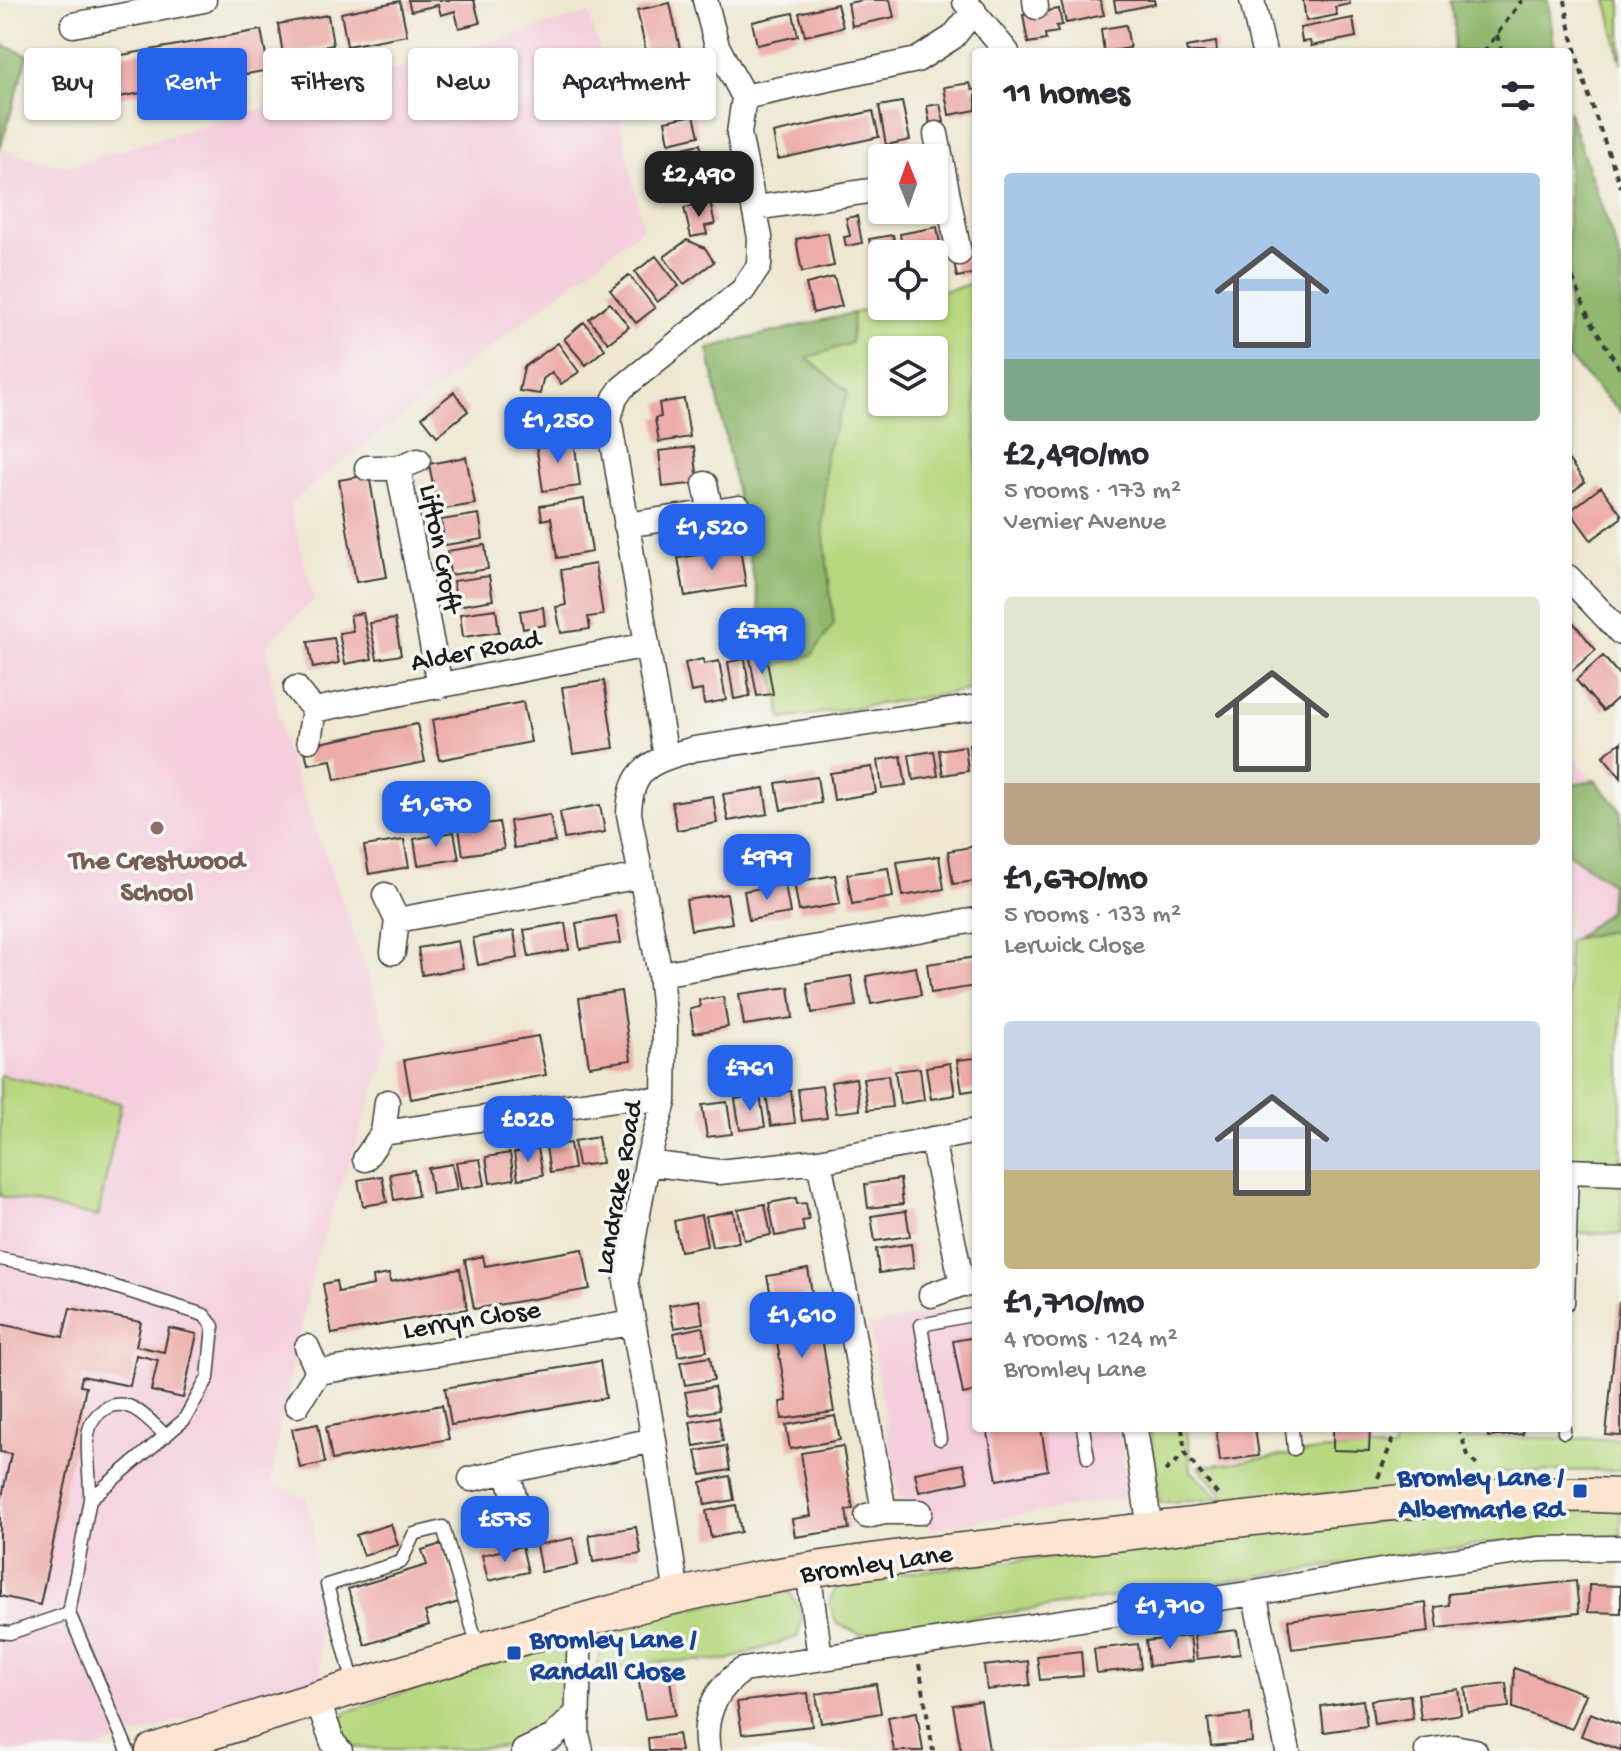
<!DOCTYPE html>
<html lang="en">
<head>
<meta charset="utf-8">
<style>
	:root { --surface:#fff; --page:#f7f7f7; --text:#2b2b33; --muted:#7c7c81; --accent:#2563eb }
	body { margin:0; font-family:"Gochi Hand",sans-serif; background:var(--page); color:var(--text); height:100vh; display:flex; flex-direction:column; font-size:30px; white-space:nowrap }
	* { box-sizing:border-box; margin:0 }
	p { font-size:26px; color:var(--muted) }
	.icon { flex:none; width:44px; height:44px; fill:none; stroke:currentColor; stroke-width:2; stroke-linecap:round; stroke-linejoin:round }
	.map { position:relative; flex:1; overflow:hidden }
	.sheet { position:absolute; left:972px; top:48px; width:600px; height:1384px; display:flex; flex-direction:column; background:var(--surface); border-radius:8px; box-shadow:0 2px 6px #0004 }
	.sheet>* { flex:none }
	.top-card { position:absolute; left:24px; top:48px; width:760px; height:72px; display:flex; gap:16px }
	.needle { width:52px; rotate:359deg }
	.tools { position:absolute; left:868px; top:144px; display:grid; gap:16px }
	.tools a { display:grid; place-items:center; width:80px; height:80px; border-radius:8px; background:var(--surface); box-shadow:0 2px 6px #0004; font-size:40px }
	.price { position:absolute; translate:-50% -68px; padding:0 18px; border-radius:16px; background:var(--accent); color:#fff; font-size:26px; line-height:52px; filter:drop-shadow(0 2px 4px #0008) }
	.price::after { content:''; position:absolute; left:50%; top:48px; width:24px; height:18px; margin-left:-12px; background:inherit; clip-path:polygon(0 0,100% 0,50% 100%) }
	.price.selected { background:#222; color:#fff }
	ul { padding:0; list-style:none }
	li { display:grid; align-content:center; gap:16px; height:424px; padding:0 32px }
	li span { display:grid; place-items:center; height:248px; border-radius:8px; color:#555 }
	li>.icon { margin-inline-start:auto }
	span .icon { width:144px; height:144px; fill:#fffc; stroke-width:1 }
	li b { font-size:34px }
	h2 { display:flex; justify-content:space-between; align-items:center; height:96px; padding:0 32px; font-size:34px }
	.chip { padding:0 28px; border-radius:8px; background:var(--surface); box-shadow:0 2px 6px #0004; font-size:28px; line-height:72px }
	.chip.selected { background:var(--accent); color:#fff }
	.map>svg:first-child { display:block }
	.built { fill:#f4cfdd }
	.green { fill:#b7d87f; stroke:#6a7a4e; stroke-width:2; fill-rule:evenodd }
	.forest { fill:#91b86e; stroke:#566a45; stroke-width:2 }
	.building { fill:#edaca9 }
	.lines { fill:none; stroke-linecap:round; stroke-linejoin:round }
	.lane-casing { stroke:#3c3b37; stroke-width:15 }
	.street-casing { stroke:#3c3b37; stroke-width:27 }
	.secondary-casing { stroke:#3c3b37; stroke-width:37 }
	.path { stroke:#3c3b37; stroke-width:4; stroke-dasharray:6 6; stroke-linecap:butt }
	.lane { stroke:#fff; stroke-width:12 }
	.street { stroke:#fff; stroke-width:24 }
	.secondary { stroke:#fce5d0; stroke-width:34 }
	.education-dot { fill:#8d6e63; stroke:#f6f6f2; stroke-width:3 }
	.transit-dot { fill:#1a4fb4; stroke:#f6f6f2; stroke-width:3 }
	.labels { text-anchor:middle; stroke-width:7; stroke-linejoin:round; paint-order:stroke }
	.street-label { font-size:28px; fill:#1c1c1c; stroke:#f6f6f2 }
	.education-label { font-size:28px; font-weight:bold; fill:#785e54; stroke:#f6f6f2 }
	.transit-label { font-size:28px; font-weight:bold; fill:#164399; stroke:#f6f6f2; text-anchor:end }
</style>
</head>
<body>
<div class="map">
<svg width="1621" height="1751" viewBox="0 0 1621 1751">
	<rect width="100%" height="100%" fill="#f6f6f2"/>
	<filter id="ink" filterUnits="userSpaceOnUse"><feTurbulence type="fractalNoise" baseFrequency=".0125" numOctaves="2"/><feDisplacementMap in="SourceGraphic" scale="16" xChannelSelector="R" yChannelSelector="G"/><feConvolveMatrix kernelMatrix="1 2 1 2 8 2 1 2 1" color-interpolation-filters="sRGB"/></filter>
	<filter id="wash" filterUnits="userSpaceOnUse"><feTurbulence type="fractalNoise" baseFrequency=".006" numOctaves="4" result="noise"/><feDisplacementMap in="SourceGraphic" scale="32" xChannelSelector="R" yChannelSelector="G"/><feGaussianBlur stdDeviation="1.8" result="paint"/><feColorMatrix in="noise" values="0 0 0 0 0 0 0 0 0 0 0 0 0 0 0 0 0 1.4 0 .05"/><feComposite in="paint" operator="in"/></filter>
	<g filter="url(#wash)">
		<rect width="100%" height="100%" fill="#eee8d1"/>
		<path class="built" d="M588,13L616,101L643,228L289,504L314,600L266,645L284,745L346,910L391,1043L315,1261L283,1411L271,1483L307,1497L313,1524L321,1675L89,1751H0V149L67,166Z
			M1568,751L1621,810V929L1568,940Z
			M976,1305V1428H1118L1127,1482L1121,1499L931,1529L921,1500L899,1498L869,1325Z"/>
		<path class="green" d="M1607,0H1621V64Z
			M976,283V689L782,719L708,348L882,306H934V293ZM882,350H934V402H882Z
			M1621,929V1234L1568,1233V940Z
			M0,1075L121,1103L98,1217L0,1196Z
			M1150,1428H1187L1191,1471L1221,1499L1159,1503Z
			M1399,1428H1461L1467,1440L1480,1437L1621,1439V1470L1502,1472L1494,1488L1226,1498L1199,1467L1326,1450H1393Z
			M1547,1510H1621V1536L1490,1543L860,1634L836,1623L829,1601L841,1580L1441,1514Z
			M790,1592L803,1617L797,1637L727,1660L648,1662L594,1675L606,1630L704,1605Z
			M552,1643L567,1649L562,1709C548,1720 533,1736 518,1744C483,1751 390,1750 350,1747L338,1727L346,1712Z"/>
		<path class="forest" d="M1451,0H1548L1555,52H1453L1455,28Z
			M0,44L28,55L0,149Z
			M1568,110L1621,262V413L1568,358Z
			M853,313L851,343L807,358L848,392L826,454L823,526L834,624L812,655L771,666L708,348Z
			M1595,780L1621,810V929L1575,938L1609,911L1611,883L1568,853V786Z"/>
		<g id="blocks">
			<path class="building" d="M408,0H474L480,23L459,28L455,11L441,15L438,5L411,11Z
				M863,0H890L894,17L852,26L848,3Z
				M1061,0H1100L1104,15L1066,23Z
				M1114,0H1154L1155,4L1116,12Z
				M1303,0H1349L1350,4L1335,7L1337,15L1306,21Z
				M400,1L407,35L347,46L341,13Z
				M670,3L680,49L647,56L637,10Z
				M837,4L843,27L805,36L799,13Z
				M1059,9L1062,25L1056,26L1058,32L1045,34L1046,40L1028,43L1023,15Z
				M793,13L798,36L757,45L752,22Z
				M328,15L333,45L283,54L278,24Z
				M1353,18L1356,37L1311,46L1310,41L1302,42L1300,28Z
				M1126,25L1130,48L1104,52L1101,29Z
				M261,30L269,70L102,100L94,60Z
				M1216,42L1217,52H1187L1186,47Z
				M682,56L693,100L662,107L651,63Z
				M87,69L93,106L40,115L33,78Z
				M970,83L972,90L976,89V110L949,115L944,87Z
				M902,102L910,140L886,145L879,106Z
				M940,104L944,122L930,125L927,106Z
				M873,111L879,137L778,159L773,133Z
				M694,115L699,136L669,143L665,121Z
				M700,144L705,165L674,171L670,151Z
				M705,172L710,195L682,201L677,178Z
				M710,202L715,224L705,226L707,234L691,237L684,208Z
				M857,216L862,243L846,246L844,237L850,236L846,218Z
				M937,227L942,254H903L900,234Z
				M828,233L834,266L802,272L796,239Z
				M893,235L897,254H882V262L874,264L869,239Z
				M687,240L705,248L714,262L684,284L664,257Z
				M975,253L976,273L957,277L953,257Z
				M656,256L679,286L657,302L635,272Z
				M629,275L655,308L636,323L610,290Z
				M834,277L842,306L813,313L806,284Z
				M610,303L629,327L608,343L589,319Z
				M584,322L605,349L586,365L564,339Z
				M558,343L579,372L561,384L552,372L543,379L540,394L519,391L524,367Z
				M454,392L468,411L437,436L422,417Z
				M684,399L690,437L659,442L655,418L661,417L659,403Z
				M567,405L572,433L525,441L522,422L534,420L532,411Z
				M574,439L580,486L543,491L536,444Z
				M694,447L698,483L663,487L659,451Z
				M466,457L475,504L438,510L429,464Z
				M1568,459L1585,482L1568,495Z
				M369,475L387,577L356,582L339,480Z
				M1601,487L1621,514V518L1591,540L1570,511Z
				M584,499L592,552L557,558L551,518L542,520L540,506Z
				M479,514L483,539L445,545L441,520Z
				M485,545L488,569L450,575L447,551Z
				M740,548L746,586L685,596L678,558Z
				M595,564L603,615L588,617L590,629L561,633L556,607L566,605L561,570Z
				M489,576L493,600L457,606L453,581Z
				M543,607L545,625L523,629L520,611Z
				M496,609L499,632L463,637L460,614Z
				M363,613L372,659L345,664L339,633L353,631L350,615Z
				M1568,616L1596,650L1568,674Z
				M395,619L401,655L377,659L370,623Z
				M334,638L339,663L313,668L308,642Z
				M766,655L773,694L757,696L750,658Z
				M1603,656L1621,677V695L1603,711L1576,680Z
				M703,659L704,664L719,661L726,700L704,704L702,690L691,692L685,663Z
				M745,659L750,696L734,699L728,662Z
				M604,681L614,748L573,754L562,687Z
				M523,702L531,742L439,760L432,720Z
				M417,724L425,762L335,780L331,760L308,764L304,746Z
				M1621,742V778L1603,756Z
				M976,744V769H973L969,745Z
				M965,746L968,771L943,775L939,750Z
				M934,751L938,776L913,780L909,755Z
				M901,756L906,785L882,788L878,760Z
				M872,767L876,793L834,800L830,773Z
				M817,777L821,803L781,810L776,783Z
				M764,788L768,814L728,821L723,794Z
				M713,796L717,823L677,830L672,802Z
				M600,805L605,832L564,839L560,812Z
				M550,815L555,842L514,848L510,821Z
				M499,822L504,849L463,855L459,828Z
				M454,832L459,859L418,865L414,839Z
				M404,840L409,867L369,874L364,846Z
				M976,846V881L953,884L948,851Z
				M939,856L944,889L903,896L897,862Z
				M888,868L893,897L852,904L847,874Z
				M835,875L840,904L799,911L794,882Z
				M785,884L790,913L749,920L744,891Z
				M727,894L732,923L691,930L686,900Z
				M616,916L621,943L580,949L576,923Z
				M565,923L569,950L529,957L524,930Z
				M514,931L518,958L478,965L473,938Z
				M458,941L463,968L422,975L418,948Z
				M976,957V986L931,993L927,964Z
				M916,967L921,995L871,1004L866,976Z
				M851,976L856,1006L812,1013L807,983Z
				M789,987L793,1018L744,1025L739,994Z
				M621,991L631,1060L589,1066L579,998Z
				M723,997L728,1027L694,1033L690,1009L700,1007L699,1000Z
				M538,1036L546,1075L411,1099L404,1060Z
				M976,1058V1090L962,1092L957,1060Z
				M950,1063L955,1095L931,1099L926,1067Z
				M920,1068L924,1100L900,1104L895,1071Z
				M888,1075L892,1107L868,1110L863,1078Z
				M856,1078L860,1110L836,1113L831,1082Z
				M822,1086L827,1118L802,1121L798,1089Z
				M791,1091L795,1123L771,1126L766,1094Z
				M760,1095L765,1127L740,1130L735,1099Z
				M727,1102L732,1134L707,1137L702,1105Z
				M598,1137L602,1163L578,1166L574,1141Z
				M570,1143L574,1169L550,1173L546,1147Z
				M538,1148L543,1175L518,1179L514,1153Z
				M510,1153L514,1179L490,1183L486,1157Z
				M480,1159L485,1185L461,1189L456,1162Z
				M452,1164L457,1190L432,1194L428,1168Z
				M414,1170L418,1196L394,1200L390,1174Z
				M382,1176L387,1202L363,1206L358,1180Z
				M900,1179L903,1204L868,1208L865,1184Z
				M796,1198L797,1204L806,1203L809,1220L802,1221L804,1231L775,1236L769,1203Z
				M765,1204L771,1235L744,1240L738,1209Z
				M733,1211L739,1242L712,1247L706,1216Z
				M906,1211L910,1236L875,1241L871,1216Z
				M701,1215L707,1246L680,1251L674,1221Z
				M911,1244L914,1268L879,1273L876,1249Z
				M583,1249L590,1289L474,1309L465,1260L483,1256L485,1266Z
				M460,1269L467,1309L332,1334L323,1284L336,1281L338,1292L374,1285L373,1277L389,1274L390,1282Z
				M808,1269L812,1293L772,1301L767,1276Z
				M699,1300L703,1323L674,1328L669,1305Z
				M816,1300L834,1412L782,1419L780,1402L787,1401L771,1307Z
				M1619,1302H1621V1436L1606,1435Z
				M70,1308L141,1322L136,1346L164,1352L169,1328L197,1334L183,1398L151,1391L158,1360L136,1355L130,1386L82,1376L80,1386L86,1387L40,1605L0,1596V1506L11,1454L0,1452V1324L63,1337Z
				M703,1327L707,1351L678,1356L674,1333Z
				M976,1337V1391L963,1394L953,1341Z
				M710,1357L714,1380L685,1385L680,1362Z
				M600,1361L606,1398L451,1425L445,1388Z
				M714,1387L719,1410L690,1415L685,1392Z
				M442,1405L449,1439L332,1460L326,1427Z
				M835,1416L840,1440L790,1449L786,1425Z
				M719,1417L723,1441L694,1446L690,1422Z
				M318,1424L325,1463L300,1468L292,1429Z
				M987,1428H1041L1048,1470L997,1480Z
				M1216,1428H1255L1259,1456L1220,1461Z
				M1333,1428H1370L1369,1451L1333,1450Z
				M1487,1428H1522L1523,1434L1488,1437Z
				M726,1446L730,1470L701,1475L696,1451Z
				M843,1446L853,1509L846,1510L849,1529L795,1537L792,1519L811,1516L801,1453Z
				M964,1464L968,1482L919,1492L915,1473Z
				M730,1476L734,1500L705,1505L701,1482Z
				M736,1505L741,1532L711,1538L706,1511Z
				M391,1524L398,1545L363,1555L356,1535Z
				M636,1527L641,1554L593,1562L589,1535Z
				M573,1538L578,1565L541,1572L536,1545Z
				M441,1544L459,1602L425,1612L429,1625L365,1645L348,1589L427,1565L422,1550Z
				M522,1546L528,1572L488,1581L482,1555Z
				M1576,1581L1579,1613L1438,1628L1435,1607L1449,1605L1448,1594Z
				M1589,1585L1621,1586V1613L1588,1612Z
				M1426,1603L1429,1632L1292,1649L1288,1620Z
				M1237,1630L1240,1654L1197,1659L1194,1635Z
				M1190,1636L1193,1661L1149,1666L1146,1641Z
				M1138,1644L1141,1668L1097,1673L1094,1649Z
				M1081,1651L1083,1676L1040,1680L1037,1656Z
				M1028,1661L1030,1685L987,1690L984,1666Z
				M668,1666L675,1715L645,1719L637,1670Z
				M1514,1668L1586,1694L1572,1729L1513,1708Z
				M1506,1683L1509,1707L1468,1712L1465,1688Z
				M876,1684L881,1713L821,1723L816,1694Z
				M1458,1689L1461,1714L1421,1720L1418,1694Z
				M808,1693L812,1726L742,1734L737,1702Z
				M1410,1695L1413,1718L1374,1724L1371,1700Z
				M1363,1700L1367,1726L1324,1732L1321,1706Z
				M981,1701L989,1750L961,1751L953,1705Z
				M917,1712L923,1751H894L888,1717Z
				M1590,1713L1621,1725V1750L1581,1736Z
				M1250,1714L1252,1742L1211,1746L1208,1719Z
				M678,1734L681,1751H649L648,1738Z"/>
		</g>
	</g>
	<g filter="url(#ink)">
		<use href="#blocks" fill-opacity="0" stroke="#3c3b37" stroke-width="2"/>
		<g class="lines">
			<defs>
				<path id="lane" d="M0,1259L71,1273L204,1315L213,1326L208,1378L184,1420L90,1499L69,1613L128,1751
					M1568,1303L1572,1170
					M1083,1428L1088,1458
					M1292,1428L1294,1449
					M1564,1432V1428
					M940,1439L921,1325L976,1314
					M90,1499C91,1483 85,1442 89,1430C91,1422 96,1415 103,1410C128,1393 149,1420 166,1436
					M0,1632L10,1633L69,1613
					M354,1684L327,1585L401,1562L414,1534L443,1527L478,1647"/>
				<path id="street" d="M705,0L717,46L744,97L917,60L953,37L974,11
					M1035,0L1036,7
					M1252,0L1264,52
					M965,2L1007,52
					M73,25L204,0
					M936,134L959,253
					M756,208L882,189
					M367,468H398L418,460
					M398,468L440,686
					M705,484L711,512
					M626,525L739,508
					M1568,577L1621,633
					M296,688L314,710L309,740
					M314,710L647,645
					M666,757L609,419L615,398L622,388L743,290L759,266L760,237L739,134L744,97
					M385,895L397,920L393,952
					M397,920L641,876
					M660,974L976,920
					M383,1133L623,1098L664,1102
					M932,1139L962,1284
					M365,1159L383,1133L387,1102
					M819,1161L852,1328L884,1512
					M647,1163L719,1172L819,1161L976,1131
					M1568,1171L1621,1173
					M931,1295L962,1284H976
					M318,1372L633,1323
					M297,1405L318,1372L307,1347
					M1135,1428L1150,1530
					M508,1471L518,1513
					M471,1479L654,1440
					M867,1516L884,1512H920
					M808,1570L820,1657
					M1254,1593L1288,1751
					M677,1596L654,1440L626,1281L647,1163L664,1102L665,1024L660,974L629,814C630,766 653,761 694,749L976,707
					M580,1621L577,1734L581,1751
					M317,1699L333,1743L340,1751
					M524,1751L553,1737L577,1713
					M708,1751C702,1716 715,1689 743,1670L1254,1593L1393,1569L1540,1549L1621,1548
					M1427,1751L1454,1747L1475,1751"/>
				<path id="secondary" d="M153,1751C263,1715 373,1681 484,1649C566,1625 648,1601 731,1584C870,1556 1009,1546 1149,1530C1306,1513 1463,1488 1621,1496"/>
			</defs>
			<use href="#lane" class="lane-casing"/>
			<use href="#street" class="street-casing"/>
			<use href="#secondary" class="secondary-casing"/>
			<path class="path" d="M1565,0C1575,65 1599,126 1621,187
				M1497,35L1502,52
				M1484,52L1522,0
				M1568,267L1589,318L1621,371
				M1182,1428L1185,1454
				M1458,1428L1468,1455L1479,1468
				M1165,1471L1185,1454L1218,1495
				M1378,1478L1397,1428
				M919,1664L933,1751"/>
			<use href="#lane" class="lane"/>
			<use href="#street" class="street"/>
			<use href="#secondary" class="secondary"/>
		</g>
	</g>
	<circle class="education-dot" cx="157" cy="828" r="8"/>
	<g class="transit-dot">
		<rect x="1572" y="1483" width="16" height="16" rx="4"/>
		<rect x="506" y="1645" width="16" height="16" rx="4"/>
	</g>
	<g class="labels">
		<g class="street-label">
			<text transform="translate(443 548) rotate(79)" y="10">Lifton Croft</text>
			<text transform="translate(475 648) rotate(-11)" y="10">Alder Road</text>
			<text transform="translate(616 1187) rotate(-80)" y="10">Landrake Road</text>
			<text transform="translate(471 1317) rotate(-9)" y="10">Lerryn Close</text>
			<text transform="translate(876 1561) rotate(-8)" y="10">Bromley Lane</text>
		</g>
		<g class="education-label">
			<text x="157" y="868">The Crestwood<tspan x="157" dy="32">School</tspan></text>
		</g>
		<g class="transit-label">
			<text x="1564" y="1485">Bromley Lane /<tspan x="1564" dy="32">Albermarle Rd</tspan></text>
			<text x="530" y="1647" text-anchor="start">Bromley Lane /<tspan x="530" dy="32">Randall Close</tspan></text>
		</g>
	</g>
</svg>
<div class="tools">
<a><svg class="needle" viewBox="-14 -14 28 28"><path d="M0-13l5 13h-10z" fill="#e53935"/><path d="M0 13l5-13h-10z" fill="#7c7c81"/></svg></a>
<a><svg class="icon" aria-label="locate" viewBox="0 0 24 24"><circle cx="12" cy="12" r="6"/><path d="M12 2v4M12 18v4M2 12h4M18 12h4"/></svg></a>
<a><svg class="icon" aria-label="layers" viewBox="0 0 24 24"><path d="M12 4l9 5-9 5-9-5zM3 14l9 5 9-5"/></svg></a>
</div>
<b class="price selected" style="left:699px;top:219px">£2,490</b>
<b class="price" style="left:558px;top:465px">£1,250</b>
<b class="price" style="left:712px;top:572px">£1,520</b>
<b class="price" style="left:762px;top:676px">£799</b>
<b class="price" style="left:436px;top:849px">£1,670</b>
<b class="price" style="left:767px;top:902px">£979</b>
<b class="price" style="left:750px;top:1113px">£761</b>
<b class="price" style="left:528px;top:1164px">£828</b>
<b class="price" style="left:802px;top:1360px">£1,610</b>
<b class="price" style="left:505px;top:1564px">£575</b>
<b class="price" style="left:1170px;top:1651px">£1,710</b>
<div class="top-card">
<a class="chip">Buy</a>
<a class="chip selected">Rent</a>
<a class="chip">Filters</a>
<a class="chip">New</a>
<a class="chip">Apartment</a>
</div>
<section class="sheet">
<h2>11 homes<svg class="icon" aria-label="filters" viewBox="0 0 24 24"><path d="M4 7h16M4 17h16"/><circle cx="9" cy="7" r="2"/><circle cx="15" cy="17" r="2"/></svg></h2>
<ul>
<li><span style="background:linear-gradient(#a9c7e8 75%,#7fa58c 0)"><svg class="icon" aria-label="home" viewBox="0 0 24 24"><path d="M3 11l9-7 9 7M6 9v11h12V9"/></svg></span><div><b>£2,490/mo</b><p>5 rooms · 173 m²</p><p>Vernier Avenue</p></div></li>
<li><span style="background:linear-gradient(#dfe7d0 75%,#b9a48a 0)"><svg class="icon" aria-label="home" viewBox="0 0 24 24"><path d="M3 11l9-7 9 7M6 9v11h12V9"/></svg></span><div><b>£1,670/mo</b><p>5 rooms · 133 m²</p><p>Lerwick Close</p></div></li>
<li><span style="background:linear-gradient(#c9d6e8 60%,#c2b280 0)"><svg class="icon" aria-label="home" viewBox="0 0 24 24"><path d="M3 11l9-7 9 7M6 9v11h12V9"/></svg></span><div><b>£1,710/mo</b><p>4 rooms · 124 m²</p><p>Bromley Lane</p></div></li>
</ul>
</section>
</div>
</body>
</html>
